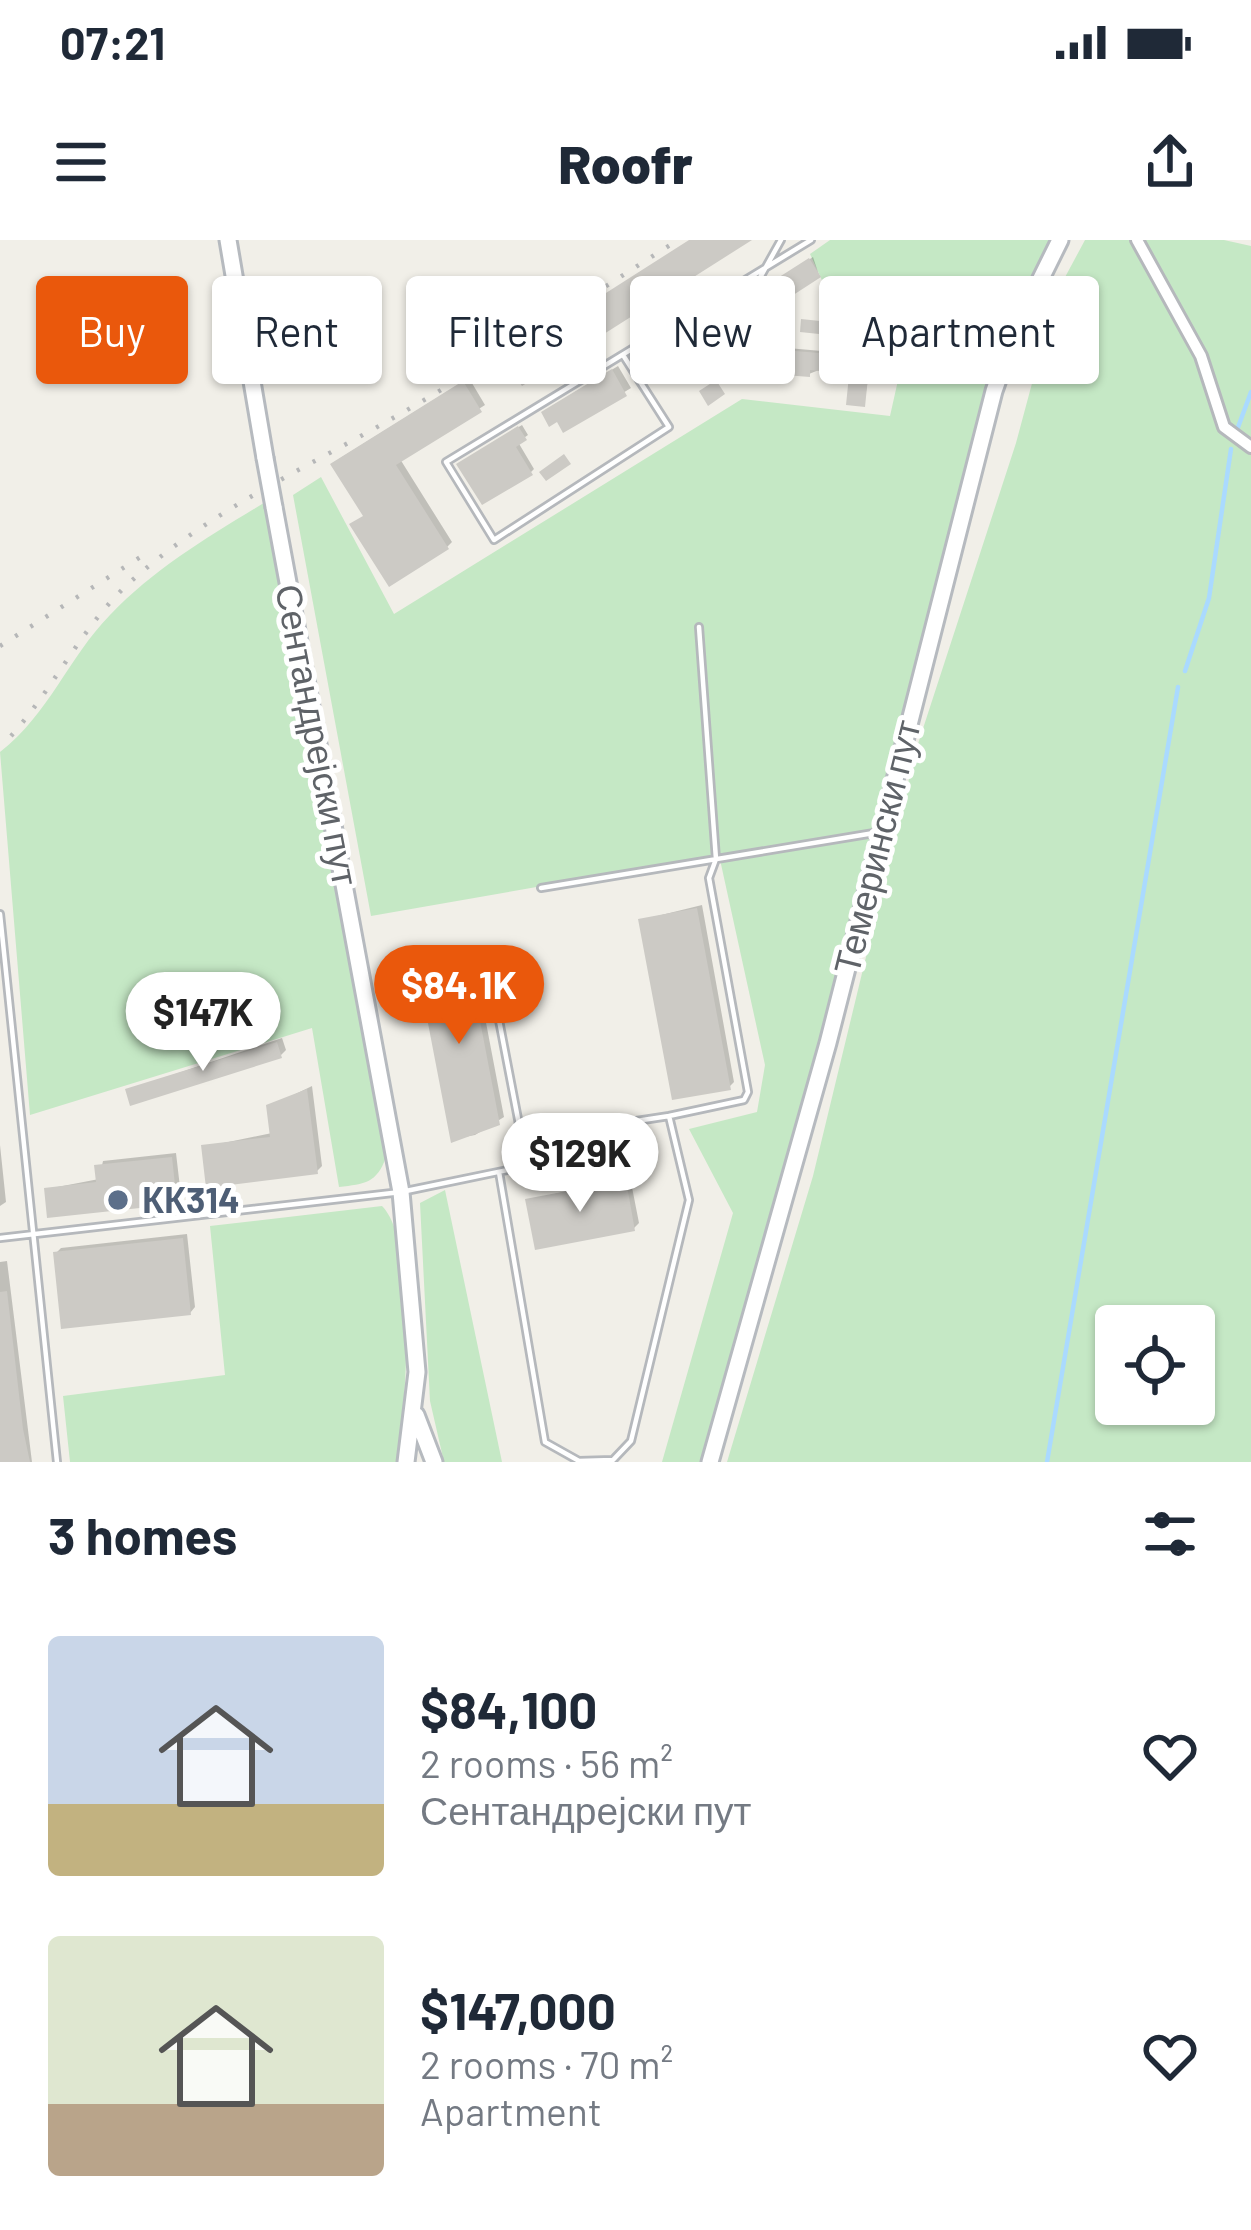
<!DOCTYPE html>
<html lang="en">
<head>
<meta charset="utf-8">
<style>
	:root { --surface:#fff; --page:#f6f6f7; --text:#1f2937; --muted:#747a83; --accent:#ea580c }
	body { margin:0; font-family:Barlow,sans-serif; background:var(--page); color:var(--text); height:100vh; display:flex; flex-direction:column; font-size:45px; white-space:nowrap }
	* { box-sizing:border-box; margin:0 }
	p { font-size:39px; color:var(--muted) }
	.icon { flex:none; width:66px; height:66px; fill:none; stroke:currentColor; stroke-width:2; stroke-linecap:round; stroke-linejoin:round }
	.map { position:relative; height:1222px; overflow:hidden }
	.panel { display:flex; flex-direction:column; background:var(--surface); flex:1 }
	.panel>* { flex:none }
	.guide { position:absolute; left:36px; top:36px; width:1179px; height:108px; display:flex; gap:24px }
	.tools { position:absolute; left:1095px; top:1065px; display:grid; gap:24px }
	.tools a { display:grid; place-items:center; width:120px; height:120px; border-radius:12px; background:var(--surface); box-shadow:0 3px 9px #0004; font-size:60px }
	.price { position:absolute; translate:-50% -102px; padding:0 27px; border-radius:42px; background:#fff; color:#222; font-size:39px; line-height:78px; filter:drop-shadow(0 3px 6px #0008) }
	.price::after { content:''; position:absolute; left:50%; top:72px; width:36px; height:27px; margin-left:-18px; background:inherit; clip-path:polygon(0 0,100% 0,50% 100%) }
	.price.on { background:var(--accent); color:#fff }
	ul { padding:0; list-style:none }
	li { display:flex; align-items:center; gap:36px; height:300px; padding:0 48px }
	li span { display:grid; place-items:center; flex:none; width:336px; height:240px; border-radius:12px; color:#555 }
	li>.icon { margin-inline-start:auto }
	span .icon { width:144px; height:144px; fill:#fffc; stroke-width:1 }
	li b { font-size:51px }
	h2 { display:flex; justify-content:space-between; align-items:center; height:144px; padding:0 48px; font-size:51px }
	.chip { padding:0 42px; border-radius:12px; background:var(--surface); box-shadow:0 3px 9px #0004; font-size:42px; line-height:108px }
	.chip.on { background:var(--accent); color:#fff }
	.status { display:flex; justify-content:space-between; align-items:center; height:84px; padding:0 60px; background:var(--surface); direction:ltr }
	.status svg { height:33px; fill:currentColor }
	header { display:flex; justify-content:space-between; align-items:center; height:156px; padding:0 48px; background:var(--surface); font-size:54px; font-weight:800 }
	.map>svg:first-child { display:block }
	.green { fill:#c5e8c5; fill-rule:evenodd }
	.shadow { fill:#0003 }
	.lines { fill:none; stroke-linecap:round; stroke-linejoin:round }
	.stream { stroke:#aadaff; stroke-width:4.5 }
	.building { fill:#cccac5 }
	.service-casing { stroke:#b5b8bc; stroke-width:10 }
	.minor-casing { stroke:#b5b8bc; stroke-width:16 }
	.secondary-casing { stroke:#b6babf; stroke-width:21 }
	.service { stroke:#fff; stroke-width:4.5 }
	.minor { stroke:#fff; stroke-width:10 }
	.secondary { stroke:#fff; stroke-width:15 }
	.rail { stroke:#b6b7b8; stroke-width:4.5; stroke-dasharray:3 15; stroke-linecap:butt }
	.secondary-bridge-casing { stroke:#b6babf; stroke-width:21; stroke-linecap:butt }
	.secondary-bridge { stroke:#fff; stroke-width:15 }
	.service-dot { fill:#5c6f8a; stroke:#fff; stroke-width:4.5 }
	.labels { text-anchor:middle; stroke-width:10; stroke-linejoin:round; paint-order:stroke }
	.street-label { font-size:36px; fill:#5f6368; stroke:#fff }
	.service-label { font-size:36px; font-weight:bold; fill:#4e5e75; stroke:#fff; text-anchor:start }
</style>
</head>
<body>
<div class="status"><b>07:21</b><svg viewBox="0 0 49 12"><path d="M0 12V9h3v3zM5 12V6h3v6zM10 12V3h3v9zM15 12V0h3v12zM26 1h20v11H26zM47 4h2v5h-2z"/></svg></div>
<header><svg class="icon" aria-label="menu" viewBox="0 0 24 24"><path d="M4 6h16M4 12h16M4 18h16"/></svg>Roofr<svg class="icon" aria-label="share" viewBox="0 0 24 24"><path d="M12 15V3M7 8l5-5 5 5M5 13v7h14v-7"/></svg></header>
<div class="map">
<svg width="1251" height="1222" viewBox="0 0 1251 1222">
	<rect width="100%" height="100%" fill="#f1efe8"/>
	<path class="green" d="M830,0H1063L1017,93L711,1222H662L733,973L689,889L757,872L765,825L719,615L371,676L293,255L321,237L394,374L742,159L890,176L911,82L831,60L810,14Z
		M1085,0H1224L1251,6V1222H727L813,936L916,510L1016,203L1056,54ZM1116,1086H1194V1164H1116Z
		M267,261L386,917C377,943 365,944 339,947L312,788L30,875L0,512C49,474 68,418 110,375C156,327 211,295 267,261Z
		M445,950L502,1222H444L430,1161L420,963Z
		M382,966C419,1003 405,1168 398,1222H70L63,1156L225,1135L210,986Z"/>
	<path class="shadow" d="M813,17L819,35L769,46Z
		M687,85L701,107L698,111L639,114Z
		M755,105L833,112L831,125L809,134L751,109Z
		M857,114L872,115L864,164L854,117Z
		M618,126L631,148L564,189L549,168Z
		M469,138L485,165L400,219L452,302L447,307L366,275L339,219Z
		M522,185L528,195L518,202L534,229L531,232L463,221Z
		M702,665L734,842L729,847L641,680Z
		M472,709L504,877L475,895L453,899L420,727Z
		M282,798L286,810L280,816L128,850Z
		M312,846L322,926L317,931L204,907L272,893L269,867Z
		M0,905L6,962L0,966Z
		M176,913L181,956L176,961L47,949L99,939L103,921Z
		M630,937L639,983L634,988L528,960Z
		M187,994L195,1067L190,1073L56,1013L61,1008Z
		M7,1021L32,1222H0V1022Z"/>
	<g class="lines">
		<path class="stream" d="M1237,190L1251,152
			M1185,431L1209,358L1231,209
			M1047,1222L1178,447"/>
	</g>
	<path class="building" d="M689,0H752L522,146L504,118Z
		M809,18L821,37L761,76L753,64L762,48Z
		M801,79L839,83L838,96L800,92Z
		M683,86L700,113L652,142L632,117Z
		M748,107L831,114L829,132L810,130V137L746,132Z
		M851,116L870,117L865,167L846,165Z
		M612,129L627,156L563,193L557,182L549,187L541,172Z
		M716,140L725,154L708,166L699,151Z
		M463,141L482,172L396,225L449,309L389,347L349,284L363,276L330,224Z
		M518,186L527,200L516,207L533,235L482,265L456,224Z
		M564,214L571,224L546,241L539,232Z
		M697,668L731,850L672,860L638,679Z
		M467,713L500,885L451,903L417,726Z
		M277,802L282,818L130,866L125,849Z
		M307,849L318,934L206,948L201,905L270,897L266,865Z
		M172,917L177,964L47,978L44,948L96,942L94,925Z
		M626,940L635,991L535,1010L525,959Z
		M183,998L191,1075L61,1089L53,1012Z
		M7,1051L23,1189L30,1222H0V1052Z"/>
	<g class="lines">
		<defs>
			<path id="service" d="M623,115L669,187L494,300L446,222L811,0
				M732,135L738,77L781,0
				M541,648L874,593
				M0,674L57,1222
				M489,728L527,926
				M669,876L744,860L748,852L709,638L716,619L699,387
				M0,998L401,952L527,926L564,892L669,876L689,960L631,1201L613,1220L579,1221L545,1202L499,932"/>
			<path id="minor" d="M1137,0L1201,116L1224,187L1251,207"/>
			<path id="secondary" d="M228,0L265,218
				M274,267L401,952L417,1132L406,1222
				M416,1175L434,1222
				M710,1222L828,803L994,151L1015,91L1060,0"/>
		</defs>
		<use href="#service" class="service-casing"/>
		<use href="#minor" class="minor-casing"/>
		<use href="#secondary" class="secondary-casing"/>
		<use href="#service" class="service"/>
		<use href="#minor" class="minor"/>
		<use href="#secondary" class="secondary"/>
		<path class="rail" d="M0,406L142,316
			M11,496C54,448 81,388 128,344C209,270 313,225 407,170C499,117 588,57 678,0"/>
		<defs>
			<path id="secondary-bridge" d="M265,218L274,267"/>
		</defs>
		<use href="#secondary-bridge" class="secondary-bridge-casing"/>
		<use href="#secondary-bridge" class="secondary-bridge"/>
	</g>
	<circle class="service-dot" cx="118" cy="960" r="12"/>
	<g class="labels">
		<g class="street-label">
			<text transform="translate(317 495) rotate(79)" y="13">Сентандрејски пут</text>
			<text transform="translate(877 607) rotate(-76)" y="13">Темерински пут</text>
		</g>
		<g class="service-label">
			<text x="142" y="973">КК314</text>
		</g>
	</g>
</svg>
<div class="tools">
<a><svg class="icon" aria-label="locate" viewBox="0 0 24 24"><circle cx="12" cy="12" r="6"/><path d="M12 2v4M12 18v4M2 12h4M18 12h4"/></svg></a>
</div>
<b class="price on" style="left:459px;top:807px">$84.1K</b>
<b class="price" style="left:203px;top:834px">$147K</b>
<b class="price" style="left:580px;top:975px">$129K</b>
<div class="guide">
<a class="chip on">Buy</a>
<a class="chip">Rent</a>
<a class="chip">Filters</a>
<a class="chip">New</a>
<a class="chip">Apartment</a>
</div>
</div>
<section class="panel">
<h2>3 homes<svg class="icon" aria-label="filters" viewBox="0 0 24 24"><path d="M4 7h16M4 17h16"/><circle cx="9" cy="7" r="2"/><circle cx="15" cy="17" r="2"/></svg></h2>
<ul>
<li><span style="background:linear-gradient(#c9d6e8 70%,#c2b280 0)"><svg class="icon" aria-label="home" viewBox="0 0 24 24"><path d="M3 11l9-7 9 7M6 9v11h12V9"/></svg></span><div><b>$84,100</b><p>2 rooms · 56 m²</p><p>Сентандрејски пут</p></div><svg class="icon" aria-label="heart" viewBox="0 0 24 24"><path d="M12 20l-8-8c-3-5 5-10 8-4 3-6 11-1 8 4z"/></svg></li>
<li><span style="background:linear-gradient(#dfe7d0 70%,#b9a48a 0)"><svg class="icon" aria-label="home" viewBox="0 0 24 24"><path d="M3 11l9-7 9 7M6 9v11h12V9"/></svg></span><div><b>$147,000</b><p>2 rooms · 70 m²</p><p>Apartment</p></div><svg class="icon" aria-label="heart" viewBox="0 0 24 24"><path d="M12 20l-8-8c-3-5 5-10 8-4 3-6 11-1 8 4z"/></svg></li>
</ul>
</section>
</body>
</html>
